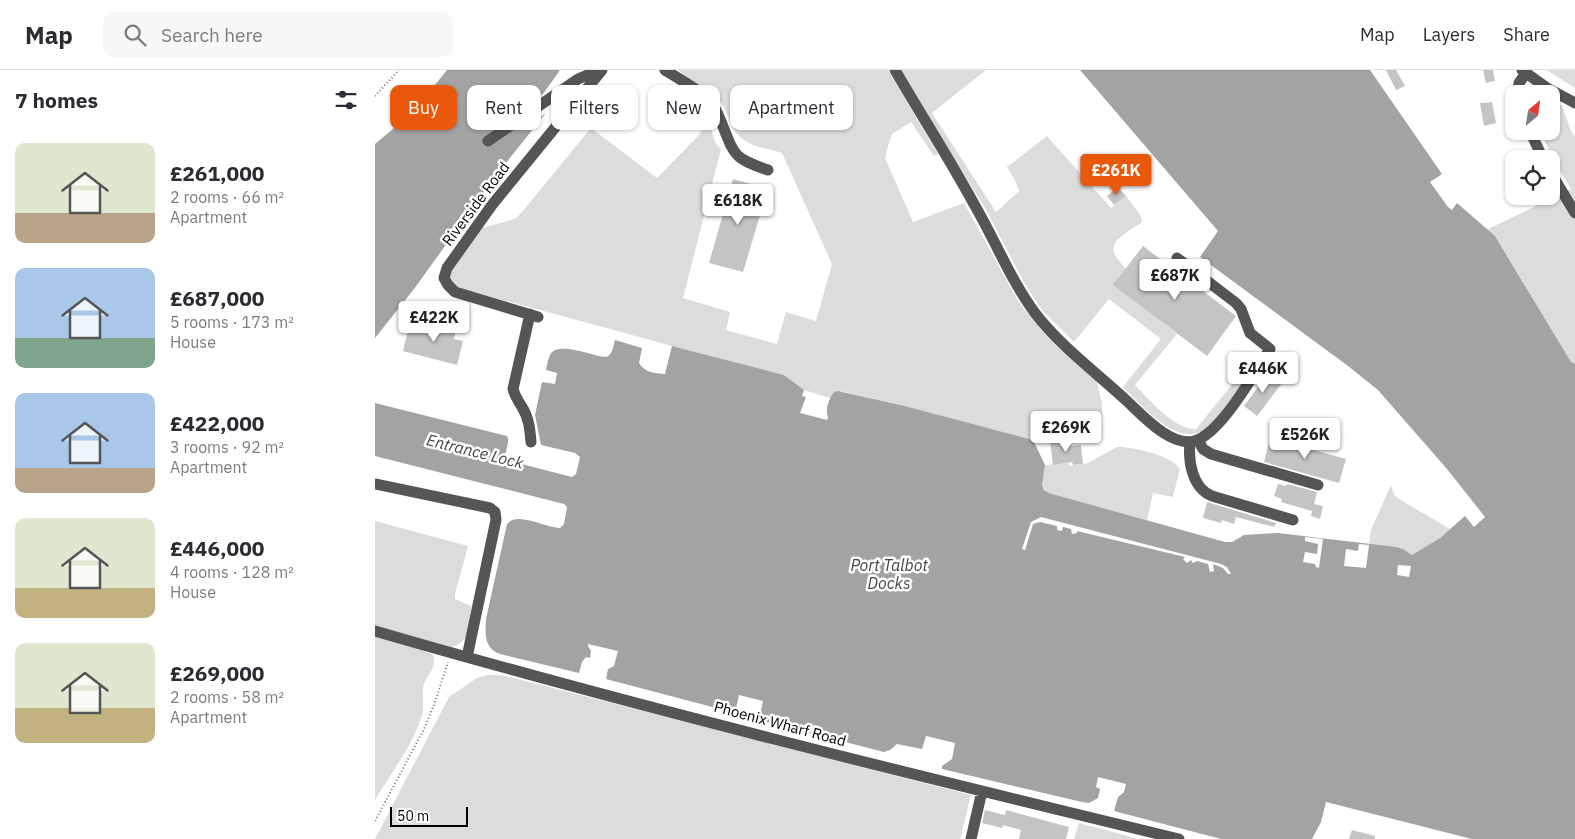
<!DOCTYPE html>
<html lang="en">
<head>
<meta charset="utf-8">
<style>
	:root { --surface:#fff; --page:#f7f7f7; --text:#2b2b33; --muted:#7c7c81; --line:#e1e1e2; --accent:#ea580c }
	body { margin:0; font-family:"IBM Plex Sans",sans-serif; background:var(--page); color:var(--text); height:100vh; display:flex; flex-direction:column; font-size:19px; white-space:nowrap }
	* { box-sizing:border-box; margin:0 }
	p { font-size:16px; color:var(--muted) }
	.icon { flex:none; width:28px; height:28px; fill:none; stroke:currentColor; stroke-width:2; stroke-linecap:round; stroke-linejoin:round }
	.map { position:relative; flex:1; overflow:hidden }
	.drawer { display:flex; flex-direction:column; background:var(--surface); width:375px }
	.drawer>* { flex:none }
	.top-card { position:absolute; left:15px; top:15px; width:475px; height:45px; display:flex; gap:10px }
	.needle { width:32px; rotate:29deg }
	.controls { position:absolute; left:1130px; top:15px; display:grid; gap:10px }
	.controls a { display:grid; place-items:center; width:55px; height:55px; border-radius:10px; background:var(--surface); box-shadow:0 1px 4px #0004; font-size:25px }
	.scale { position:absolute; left:15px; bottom:12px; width:78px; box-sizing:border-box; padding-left:5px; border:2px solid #000; border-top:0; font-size:14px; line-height:18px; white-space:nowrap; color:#000; -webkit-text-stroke:4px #fff; paint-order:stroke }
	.price { position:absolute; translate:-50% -42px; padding:0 11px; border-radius:5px; background:#fff; color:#222; font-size:16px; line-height:32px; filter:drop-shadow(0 1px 2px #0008) }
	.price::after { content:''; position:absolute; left:50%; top:30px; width:15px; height:11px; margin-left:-8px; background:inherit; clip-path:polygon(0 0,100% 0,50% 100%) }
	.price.selected { background:var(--accent); color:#fff }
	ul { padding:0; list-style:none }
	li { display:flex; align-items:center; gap:15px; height:125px; padding:0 15px }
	li span { display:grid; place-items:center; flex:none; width:140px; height:100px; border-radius:10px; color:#555 }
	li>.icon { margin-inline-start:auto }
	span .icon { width:60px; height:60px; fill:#fffc; stroke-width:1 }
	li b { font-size:21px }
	h2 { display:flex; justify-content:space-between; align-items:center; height:60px; padding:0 15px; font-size:21px }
	.tag { padding:0 18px; border-radius:10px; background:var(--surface); box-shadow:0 1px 4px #0004; font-size:18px; line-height:45px }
	.tag.selected { background:var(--accent); color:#fff }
	header { display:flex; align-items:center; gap:30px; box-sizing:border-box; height:70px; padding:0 25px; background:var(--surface); border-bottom:1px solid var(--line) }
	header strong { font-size:24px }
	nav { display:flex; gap:28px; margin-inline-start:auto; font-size:18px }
	.search { width:350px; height:45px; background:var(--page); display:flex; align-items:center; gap:12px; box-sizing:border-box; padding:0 18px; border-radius:10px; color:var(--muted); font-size:19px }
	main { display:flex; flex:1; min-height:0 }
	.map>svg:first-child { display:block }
	.green { fill:#dcdcdc }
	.water { fill:#a3a3a3 }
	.pier { fill:#fff }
	.building { fill:#c4c4c4 }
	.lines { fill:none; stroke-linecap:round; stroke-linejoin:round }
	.path { stroke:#777; stroke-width:2; stroke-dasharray:1 2.5; stroke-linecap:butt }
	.minor { stroke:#555; stroke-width:11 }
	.labels { text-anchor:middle; stroke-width:5; stroke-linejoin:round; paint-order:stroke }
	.street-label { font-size:15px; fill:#000; stroke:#fff }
	.water-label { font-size:16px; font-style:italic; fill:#444; stroke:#fff }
</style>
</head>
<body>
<header>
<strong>Map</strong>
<div class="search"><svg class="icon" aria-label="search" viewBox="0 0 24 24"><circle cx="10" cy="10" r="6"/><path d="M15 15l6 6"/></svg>Search here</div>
<nav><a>Map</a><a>Layers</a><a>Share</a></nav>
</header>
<main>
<section class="drawer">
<h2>7 homes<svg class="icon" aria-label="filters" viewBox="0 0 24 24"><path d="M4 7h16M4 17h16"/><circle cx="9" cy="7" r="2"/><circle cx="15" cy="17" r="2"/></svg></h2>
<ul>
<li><span style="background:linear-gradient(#dfe7d0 70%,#b9a48a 0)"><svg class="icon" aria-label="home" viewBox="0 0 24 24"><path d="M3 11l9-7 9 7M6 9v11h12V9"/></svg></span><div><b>£261,000</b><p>2 rooms · 66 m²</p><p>Apartment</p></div></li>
<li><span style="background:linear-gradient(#a9c7e8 70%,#7fa58c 0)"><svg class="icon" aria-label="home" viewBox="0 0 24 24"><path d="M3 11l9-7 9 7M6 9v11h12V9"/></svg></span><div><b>£687,000</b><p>5 rooms · 173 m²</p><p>House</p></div></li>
<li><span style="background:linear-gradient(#a9c7e8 75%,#b9a48a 0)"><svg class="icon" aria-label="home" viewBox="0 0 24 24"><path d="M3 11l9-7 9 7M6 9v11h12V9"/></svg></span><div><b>£422,000</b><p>3 rooms · 92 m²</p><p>Apartment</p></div></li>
<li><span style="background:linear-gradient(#dfe7d0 70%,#c2b280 0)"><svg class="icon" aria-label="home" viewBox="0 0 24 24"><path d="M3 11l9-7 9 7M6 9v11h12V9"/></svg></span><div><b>£446,000</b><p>4 rooms · 128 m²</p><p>House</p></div></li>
<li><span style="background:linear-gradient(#dfe7d0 65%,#c2b280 0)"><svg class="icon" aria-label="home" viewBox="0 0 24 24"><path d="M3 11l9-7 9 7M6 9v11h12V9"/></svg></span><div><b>£269,000</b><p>2 rooms · 58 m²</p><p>Apartment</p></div></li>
</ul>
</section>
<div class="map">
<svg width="1200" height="769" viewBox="0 0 1200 769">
	<rect width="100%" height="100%" fill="#fff"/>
	<path class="green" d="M303,0H513L563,84L559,86L536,52L517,64L515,69L510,88L538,152L589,133L643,231L667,261L685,279L715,303L722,312L727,333V344L723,355L716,362L658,370L530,336L466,321L459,322L455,328L429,320L409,305L297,276L84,218L74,209V201L107,158L133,151L141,148L147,142L216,58L282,108L323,66L335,49C337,60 337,72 346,79L308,228L355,242L351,260L402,274L411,242L441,251L457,194L407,83C389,78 368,76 358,58C353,49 352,40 346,33Z
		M524,0H611L557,43L621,142L644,121L641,112L632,97L672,66L736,138L751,126L766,146L767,152C759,159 734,169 739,183C741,188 747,194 751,199L739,215L802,264L760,315C774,329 799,360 821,359L881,285C874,306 861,325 847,341C842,347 836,356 829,360C802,378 765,334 748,317L786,269L734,229L699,272L667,240L650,214L610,138Z
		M1172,0H1200V18Z
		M1176,30L1187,36L1196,61L1200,67V294L1196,292L1124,172L1113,159L1196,119L1181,94L1165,61H1176Z
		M742,377C759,377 796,385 805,399L798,427L778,423L772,450L674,423C663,416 668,407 670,395L694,393V396L713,393Z
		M1016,415L1019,425L1024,429L1075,459L1065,468L1037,485L1025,478L994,475L996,460Z
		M0,451L93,476L80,524V529L96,536C94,554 97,571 77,577L0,556Z
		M0,566L45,579L58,585C62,598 53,603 49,614C46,624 50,635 47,645C39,673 15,705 0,730Z
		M113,605H125L143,609L596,725L585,769H0L74,627L102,608Z
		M704,753L764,769H699Z"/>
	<path class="water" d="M72,0H185L168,24L140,45L150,59L171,43L122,104L39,219L0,268V74L38,42Z
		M705,0H995L1067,104L1055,112L1073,137L1077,140L1082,133L1120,166L1196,292L1200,294V769H1097L951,732L946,752L937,769H846L739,741L743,727L749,722L751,714L723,707L721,717L725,719L723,728L714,733L707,732L567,699V696L577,689L580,673L551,666L547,679L522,674L515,680L509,682L384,650L388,631L364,625L360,643L231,609L233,599L239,596L243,581L213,574V576L216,581L215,588L211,587L207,592L204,603L125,584C109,578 110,564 111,549L132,454C143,441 170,458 185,458L189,454L192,437L189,434L0,386V333L132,366C136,373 128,383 131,390L197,407L201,404L205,387L200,383L166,375L160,345L167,312L180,314L182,303L171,300C172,295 173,289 175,285C183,270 218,287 231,287C238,285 238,276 240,270L267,278L264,293C270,303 280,303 290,304L297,276L409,305L429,320L427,326L431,327L425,343L452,350L453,347C450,339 454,328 459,322L463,321L530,336L658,370L670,395L667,415L669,420L674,423L850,472H857L869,465L903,463L1021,477L1028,479L1037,485L1065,468L1090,446L1099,457L1110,447L1072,399L1003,320L973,296L825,187L843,161Z"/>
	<path class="pier" d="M666,447L846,494L852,497L856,504H853L848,498L838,494L839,501L835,502L833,494L822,491L818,493L816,490L812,493L808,489L810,487L702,461V463L697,464L696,459L688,457L687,461L682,460V456L665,452L658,454L650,480L647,479L656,452Z
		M930,467L948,469L944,498L941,497L940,494L928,492L930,482L942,484L943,474L930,471Z
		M984,474L994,475L991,498L969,496L971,479L983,481Z
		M1023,495L1036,496L1034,507L1022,505Z"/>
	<path class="building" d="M1011,0H1021L1030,16L1021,20Z
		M1108,0H1118L1120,11L1111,13Z
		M1117,32L1121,53L1109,56L1105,33Z
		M358,109L393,119L368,202L334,193Z
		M743,117L751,126L739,135L732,126Z
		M768,176L861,246L832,286L738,215Z
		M42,251L81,260L79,269L88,271L82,295L28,281L34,257L40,259Z
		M893,303L907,313L882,346L869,336Z
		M895,368L971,389L964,413L889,392Z
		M686,370L687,371L695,372L696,376L706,375L708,394L698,395L697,392L678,395L675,371Z
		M903,414L911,416L912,414L942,422L939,434L948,436L945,449L936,446L937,441L906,432L907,429L899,426Z
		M832,432L901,453L899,457L861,447L859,454L847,450L846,453L828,448Z
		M610,740L630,745L631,740L694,757L691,769H644L646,760L628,755L627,758L607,753Z
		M977,760L1000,766V769H974Z"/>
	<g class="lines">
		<path class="path" d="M0,26L24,0
			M0,751L49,659L59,635L73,592"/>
		<path class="minor" d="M290,0C304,9 327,21 337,34C342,40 344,47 347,54C360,87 359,88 393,100
			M520,0C546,45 574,88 599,134C620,170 635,209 660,243C685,276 723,304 753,332C768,346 796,377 819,371C845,365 880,302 895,279L875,263L866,239L861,233L802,188
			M1147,0L1172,18L1200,33
			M1143,24L1144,13L1151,3
			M1155,61L1168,89
			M113,71L203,9L215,4L222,5
			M1176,103L1200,143
			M155,244L138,319C140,327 143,330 147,337C154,348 155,360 156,372
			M163,247L80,222L73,215L69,208L72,198L117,135L227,0
			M823,370L828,379L836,384L943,415
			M815,372C813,391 817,418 837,426L918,450
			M0,414L115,438L120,442L121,450L92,587
			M0,561C266,638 535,704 804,769
			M596,769L607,721"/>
	</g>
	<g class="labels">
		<g class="street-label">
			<text transform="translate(101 134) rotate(-53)" y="5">Riverside Road</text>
			<text transform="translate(405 654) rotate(15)" y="5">Phoenix Wharf Road</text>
		</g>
		<g class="water-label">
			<text transform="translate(100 381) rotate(14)" y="6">Entrance Lock</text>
			<text x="514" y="501">Port Talbot<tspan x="514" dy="18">Docks</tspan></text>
		</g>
	</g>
</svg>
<div class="controls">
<a><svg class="needle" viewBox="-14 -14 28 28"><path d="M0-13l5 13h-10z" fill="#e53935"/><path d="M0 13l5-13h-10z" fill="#7c7c81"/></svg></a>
<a><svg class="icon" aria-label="locate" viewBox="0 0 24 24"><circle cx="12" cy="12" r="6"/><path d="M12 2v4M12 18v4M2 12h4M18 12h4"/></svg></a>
</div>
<div class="scale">50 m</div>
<b class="price selected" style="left:741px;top:126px">£261K</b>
<b class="price" style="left:363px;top:156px">£618K</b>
<b class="price" style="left:800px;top:231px">£687K</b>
<b class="price" style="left:59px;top:273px">£422K</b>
<b class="price" style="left:888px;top:324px">£446K</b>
<b class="price" style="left:691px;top:383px">£269K</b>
<b class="price" style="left:930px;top:390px">£526K</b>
<div class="top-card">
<a class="tag selected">Buy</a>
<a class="tag">Rent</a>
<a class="tag">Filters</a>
<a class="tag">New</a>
<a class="tag">Apartment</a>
</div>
</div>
</main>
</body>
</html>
